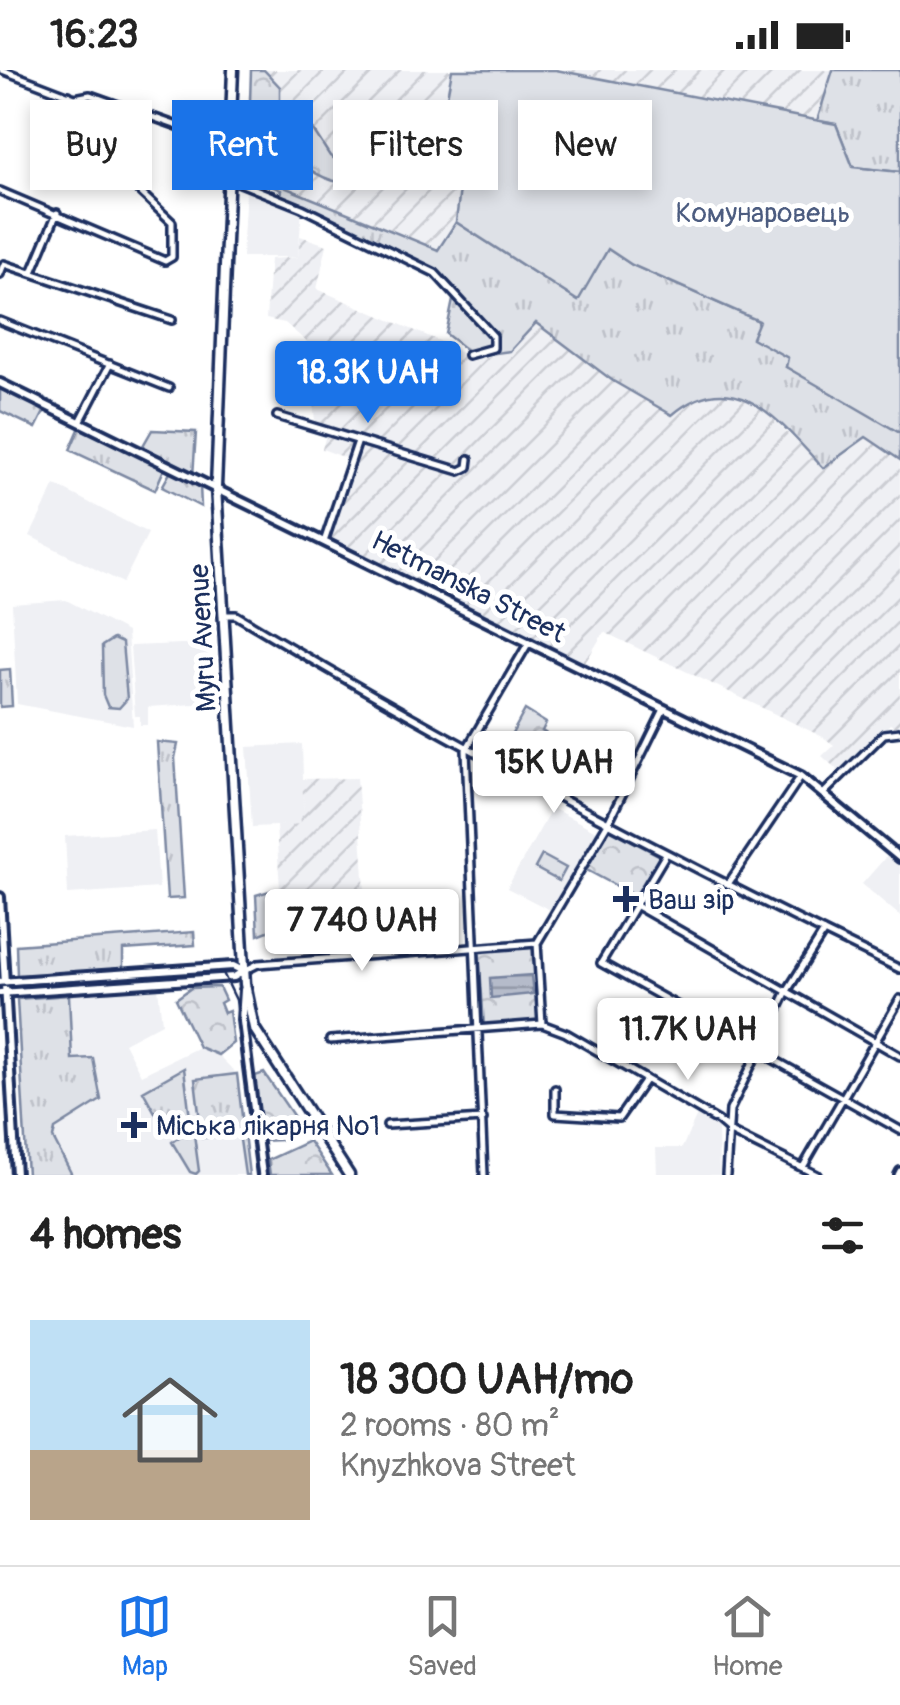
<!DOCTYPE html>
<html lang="en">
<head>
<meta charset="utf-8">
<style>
	:root { --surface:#fff; --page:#f6f6f6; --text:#222; --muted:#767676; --line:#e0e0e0; --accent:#1a73e8 }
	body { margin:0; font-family:Pangolin,sans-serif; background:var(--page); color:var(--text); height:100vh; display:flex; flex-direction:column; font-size:38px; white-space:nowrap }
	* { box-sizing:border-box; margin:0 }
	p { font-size:32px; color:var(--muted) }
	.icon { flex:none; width:55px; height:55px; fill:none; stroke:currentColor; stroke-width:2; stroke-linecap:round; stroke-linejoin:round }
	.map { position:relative; height:1105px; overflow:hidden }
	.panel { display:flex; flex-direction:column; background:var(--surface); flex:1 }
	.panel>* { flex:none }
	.guide { position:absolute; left:30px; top:30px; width:840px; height:90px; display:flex; gap:20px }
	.price { position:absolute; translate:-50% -85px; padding:0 22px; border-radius:10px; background:#fff; color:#222; font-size:32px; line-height:65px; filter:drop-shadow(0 2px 5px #0008) }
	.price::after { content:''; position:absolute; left:50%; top:60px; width:30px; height:22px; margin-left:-15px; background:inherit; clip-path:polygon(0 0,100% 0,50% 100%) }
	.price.active { background:var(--accent); color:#fff }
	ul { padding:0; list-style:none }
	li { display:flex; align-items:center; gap:30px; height:250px; padding:0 30px }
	li span { display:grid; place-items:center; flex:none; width:280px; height:200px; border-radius:0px; color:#555 }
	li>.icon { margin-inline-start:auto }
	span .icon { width:120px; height:120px; fill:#fffc; stroke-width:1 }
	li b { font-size:42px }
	h2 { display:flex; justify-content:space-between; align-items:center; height:120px; padding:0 30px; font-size:42px }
	.chip { padding:0 35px; border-radius:0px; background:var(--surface); box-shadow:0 5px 15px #0003; font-size:35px; line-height:90px }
	.chip.active { background:var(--accent); color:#fff }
	.status { display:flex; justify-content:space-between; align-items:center; height:70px; padding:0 50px; background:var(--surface); direction:ltr }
	.status svg { height:28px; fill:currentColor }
	.menu { display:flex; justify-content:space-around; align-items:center; height:140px; border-top:2px solid var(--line); background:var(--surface); font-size:28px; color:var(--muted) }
	.menu a { display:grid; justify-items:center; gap:5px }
	.menu .active { color:var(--accent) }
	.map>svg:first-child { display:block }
	.built { fill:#eff0f4 }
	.industrial { fill:url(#industrial-furrows) }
	.grass { fill:url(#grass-tufts); stroke:#7c88a2; stroke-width:2.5 }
	.forest { fill:url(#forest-crowns); stroke:#7c88a2; stroke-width:2.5 }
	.garden { fill:#dee1e7; stroke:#7c88a2; stroke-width:2.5 }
	.water { fill:url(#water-rules); stroke:#77839f; stroke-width:2.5 }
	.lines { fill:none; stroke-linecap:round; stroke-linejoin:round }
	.minor-casing { stroke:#1b2f5e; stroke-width:12 }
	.tertiary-casing { stroke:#1b2f5e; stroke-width:14 }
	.secondary-casing { stroke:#1b2f5e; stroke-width:14 }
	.primary-casing { stroke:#1b2f5e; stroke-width:15 }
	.minor { stroke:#fff; stroke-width:5 }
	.tertiary { stroke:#fff; stroke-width:6 }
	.secondary { stroke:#fff; stroke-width:6 }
	.primary { stroke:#fff; stroke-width:8 }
	.tram { stroke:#1b2f5e; stroke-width:2.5 }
	.poi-dot { fill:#1b2f5e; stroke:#fff; stroke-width:4 }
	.labels { text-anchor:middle; stroke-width:10; stroke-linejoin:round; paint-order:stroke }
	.park-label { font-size:28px; fill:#4c5c80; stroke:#fff }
	.street-label { font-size:28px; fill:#1b2f5e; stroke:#fff }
	.poi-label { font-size:28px; fill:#1b2f5e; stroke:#fff; text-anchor:start }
</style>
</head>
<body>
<div class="status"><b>16:23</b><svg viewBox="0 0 49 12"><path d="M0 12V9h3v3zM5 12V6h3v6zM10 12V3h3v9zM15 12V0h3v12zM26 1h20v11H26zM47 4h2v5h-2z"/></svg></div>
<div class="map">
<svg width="900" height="1105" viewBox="0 0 900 1105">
	<defs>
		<pattern id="industrial-furrows" width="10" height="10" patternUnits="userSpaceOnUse" patternTransform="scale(2.5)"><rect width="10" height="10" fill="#eff0f4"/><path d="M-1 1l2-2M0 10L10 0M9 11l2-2" fill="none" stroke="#ccced4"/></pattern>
		<pattern id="grass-tufts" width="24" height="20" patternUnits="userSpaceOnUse" patternTransform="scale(2.5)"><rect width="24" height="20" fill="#dee1e7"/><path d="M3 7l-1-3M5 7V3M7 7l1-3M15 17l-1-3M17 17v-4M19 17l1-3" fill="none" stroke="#bec1c9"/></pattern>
		<pattern id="forest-crowns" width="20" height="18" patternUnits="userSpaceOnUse" patternTransform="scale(2.5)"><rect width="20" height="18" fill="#dee1e7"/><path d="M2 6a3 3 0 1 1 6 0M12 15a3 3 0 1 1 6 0" fill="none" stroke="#bec1c9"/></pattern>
		<pattern id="water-rules" width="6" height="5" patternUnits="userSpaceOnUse" patternTransform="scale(2.5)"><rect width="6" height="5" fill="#b5bbca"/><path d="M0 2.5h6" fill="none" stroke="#9298a7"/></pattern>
	</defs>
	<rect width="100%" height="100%" fill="#fff"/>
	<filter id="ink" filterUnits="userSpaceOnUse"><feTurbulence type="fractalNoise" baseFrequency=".01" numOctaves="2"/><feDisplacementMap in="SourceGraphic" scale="20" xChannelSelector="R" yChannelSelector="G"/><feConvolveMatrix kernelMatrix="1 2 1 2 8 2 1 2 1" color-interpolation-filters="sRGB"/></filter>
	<g filter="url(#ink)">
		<path class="built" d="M246,118L302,140L298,187H242Z
			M55,415L148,463L123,513L30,466Z
			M66,530L127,562L133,656L17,634L12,534Z
			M208,573L210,633L148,637V655H140V646H135L130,576Z
			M302,674L304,743L300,755L252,757L247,677Z
			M552,738L598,762L552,841L507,818Z
			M155,760L159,818L68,824L65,766Z
			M891,781L900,788V846L862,814Z
			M158,918L162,953L124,973L141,1005L199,977L218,985L237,1004L249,1105H27L17,929Z
			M697,1045L718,1059L719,1105H657L656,1078H682Z"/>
		<path class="industrial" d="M250,0H452L436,85L457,92L461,110L456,152L439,180L245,101Z
			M556,0H833L817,51Z
			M300,166L327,175L317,219L451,276L471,291L510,281L535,253L691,329L708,322H727L762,338L823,398L866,367L900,390V659L890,654L841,703L822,686L834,675L823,667L604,562L582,598L329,471L354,391L322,379L328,357L315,352L308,273L285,253L266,249L270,189L298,187Z
			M357,708L367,849L286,855L273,820L280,819L276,756L300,754L299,743L304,742L302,709Z"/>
		<path class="grass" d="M833,0H900V102L853,97L836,54L817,51Z
			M245,101L438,180L456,152L577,230L608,179L632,195L759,251L789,289L786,297L892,355L900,363V390L866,367L823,398C780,352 735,291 672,345L613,311L536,253L510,281L489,284L495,279V265L437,201L281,125V120L249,107L244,110Z
			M0,318L45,340L36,358L0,341Z
			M80,357L165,397L155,420L70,380Z
			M152,360L196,362L193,406L140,381Z
			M171,401L200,415L201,437L162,417Z
			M10,599L12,636L0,637V600Z
			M157,672L178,674L175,688L184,828L167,829Z
			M273,820L287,867L275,868L273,859L258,865L256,825Z
			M194,862L195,875L123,880V900L17,906L16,875Z
			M69,925L72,989L93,988L101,1030L55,1059L53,1068L72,1105H27L17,929Z
			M184,998L190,1048L167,1064L143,1021Z
			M237,1004L249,1105H245L239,1063L202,1068L195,1009Z
			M193,1057L199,1101L196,1104L190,1102L172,1072Z"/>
		<path class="forest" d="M251,0H264L280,17V44L295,60V71L299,72L305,57L312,58L330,86L354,100L352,112C330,116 302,97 288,80C281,71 279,61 269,54L259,64C264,80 270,84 285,89L278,104L248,96Z
			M453,230L489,264L491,276L469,282L446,264Z
			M525,640L546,653L542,661L558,671L550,686L512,664Z
			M609,759L660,786L637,827L585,799Z
			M535,876L541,953L484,957L479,880Z
			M219,917L225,930L220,933L224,943L229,941L233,973L218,985L199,977L176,929L191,918Z
			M264,1003L303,1060L282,1070L261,1071L255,1006Z
			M309,1071L332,1105H270L268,1090Z"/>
		<path class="garden" d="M452,0H556L836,54L853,97L900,102V363L786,297L788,288L752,268L759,251L632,195L608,179L578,231L456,152L461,110L457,92L436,86Z
			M113,569L122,573L127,629L119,638L108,637L103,625L102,576Z
			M542,785L566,798L559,811L535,798Z"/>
		<path class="water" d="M531,905L533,924L491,928L490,908Z"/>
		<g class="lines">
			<defs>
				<path id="minor" d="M2,0L75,28L90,25L189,60L232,63
					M230,109L302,138L435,203L493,266V278L468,285
					M0,121L165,191L172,187V152L104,88L59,57V43L69,25
					M33,200L57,143
					M0,204L4,194L172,250
					M0,251L169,318
					M277,346L460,401L468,397L469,389
					M80,352L110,294
					M325,469L358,371
					M223,545H236C452,675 673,790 900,899
					M824,723L884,664L900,662
					M666,784L601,893L900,1060
					M728,814L801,706
					M635,835L900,986
					M537,873L607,755L664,639
					M537,873L542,954
					M244,901L258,894L537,873
					M330,970L542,954L566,963L718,1051L732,1063L817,1105
					M555,1019V1044L619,1048L646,1009
					M387,1055L483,1049
					M803,1097L900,929
					M484,1105L466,680L529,572
					M726,1105L730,1040L787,921L824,862
					M898,1105L900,1101"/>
				<path id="tertiary" d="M0,313L801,706L900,788
					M0,827L16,1105
					M244,920L242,950L262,1105"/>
				<path id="secondary" d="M0,912L233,896L243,901
					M0,923L234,907L244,901"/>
				<path id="primary" d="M233,0L216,417L245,914L254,958L349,1105"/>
			</defs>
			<use href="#minor" class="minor-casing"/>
			<use href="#tertiary" class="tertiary-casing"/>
			<use href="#secondary" class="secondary-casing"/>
			<use href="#primary" class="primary-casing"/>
			<use href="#minor" class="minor"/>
			<use href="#tertiary" class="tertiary"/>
			<use href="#secondary" class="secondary"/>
			<use href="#primary" class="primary"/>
			<path class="tram" d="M0,916L223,903L236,930L258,1105"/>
		</g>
	</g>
	<g class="poi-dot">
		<path d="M621 814h10v10h10v10h-10v10h-10v-10h-10v-10h10z"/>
		<path d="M129 1040h10v10h10v10h-10v10h-10v-10h-10v-10h10z"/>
	</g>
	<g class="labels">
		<g class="park-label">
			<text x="763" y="152">Комунаровець</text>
		</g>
		<g class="street-label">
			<text transform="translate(469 516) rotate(27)" y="10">Hetmanska Street</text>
			<text transform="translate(202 568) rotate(-93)" y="10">Myru Avenue</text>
		</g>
		<g class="poi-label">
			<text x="648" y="839">Ваш зір</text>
			<text x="156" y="1065">Міська лікарня №1</text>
		</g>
	</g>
</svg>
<b class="price active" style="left:368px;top:356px">18.3K UAH</b>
<b class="price" style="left:554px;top:746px">15K UAH</b>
<b class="price" style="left:362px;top:904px">7 740 UAH</b>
<b class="price" style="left:688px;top:1013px">11.7K UAH</b>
<div class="guide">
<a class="chip">Buy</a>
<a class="chip active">Rent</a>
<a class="chip">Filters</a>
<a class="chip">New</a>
</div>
</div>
<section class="panel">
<h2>4 homes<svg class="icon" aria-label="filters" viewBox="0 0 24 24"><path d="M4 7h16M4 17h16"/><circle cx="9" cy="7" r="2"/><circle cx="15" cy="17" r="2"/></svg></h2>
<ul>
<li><span style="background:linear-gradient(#bfe0f5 65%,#b9a48a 0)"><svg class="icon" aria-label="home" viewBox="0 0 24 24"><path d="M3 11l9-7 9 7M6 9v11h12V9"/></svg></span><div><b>18 300 UAH/mo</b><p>2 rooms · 80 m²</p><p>Knyzhkova Street</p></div></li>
</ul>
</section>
<nav class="menu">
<a class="active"><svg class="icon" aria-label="map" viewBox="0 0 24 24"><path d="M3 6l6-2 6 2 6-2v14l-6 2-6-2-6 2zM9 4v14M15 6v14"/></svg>Map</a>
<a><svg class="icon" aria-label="saved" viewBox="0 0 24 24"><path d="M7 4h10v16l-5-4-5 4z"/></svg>Saved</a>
<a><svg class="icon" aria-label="home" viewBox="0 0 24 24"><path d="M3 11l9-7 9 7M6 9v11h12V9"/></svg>Home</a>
</nav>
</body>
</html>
